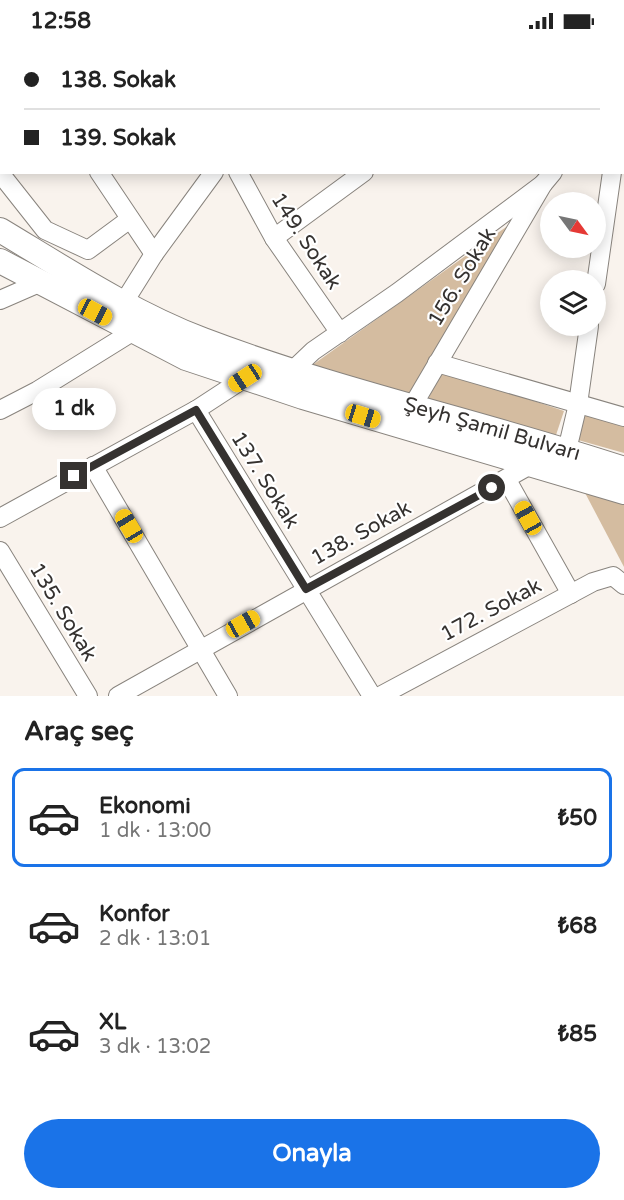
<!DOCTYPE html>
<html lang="tr">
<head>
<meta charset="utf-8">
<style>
  :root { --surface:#fff; --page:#f6f6f6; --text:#222; --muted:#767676; --line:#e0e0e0; --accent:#1a73e8 }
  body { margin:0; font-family:"Varela Round",sans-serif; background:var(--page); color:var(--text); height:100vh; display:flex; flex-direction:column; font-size:22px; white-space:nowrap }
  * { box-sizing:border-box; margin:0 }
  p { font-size:20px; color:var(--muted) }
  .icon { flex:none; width:33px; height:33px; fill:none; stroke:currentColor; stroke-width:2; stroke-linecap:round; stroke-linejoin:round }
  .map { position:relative; height:654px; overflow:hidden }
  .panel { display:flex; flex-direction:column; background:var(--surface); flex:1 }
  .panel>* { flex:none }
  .hud { position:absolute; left:0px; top:0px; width:624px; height:132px; box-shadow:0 3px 15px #0003; display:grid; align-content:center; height:132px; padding:0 24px; background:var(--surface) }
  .needle { width:39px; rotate:123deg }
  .tools { position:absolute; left:540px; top:150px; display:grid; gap:12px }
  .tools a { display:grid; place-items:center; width:66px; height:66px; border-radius:50%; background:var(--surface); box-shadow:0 3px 15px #0003; font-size:30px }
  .end { position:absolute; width:27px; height:27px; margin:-14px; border:8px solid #353230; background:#fff; box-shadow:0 0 0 3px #fff }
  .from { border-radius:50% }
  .bubble { position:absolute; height:42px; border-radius:21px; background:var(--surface); box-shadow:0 3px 15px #0003; font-size:20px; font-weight:700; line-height:42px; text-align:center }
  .car { position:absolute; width:18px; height:36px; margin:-18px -9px; border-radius:8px; box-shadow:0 0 4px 2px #0007; background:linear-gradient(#f5c518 24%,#345 0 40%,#f5c518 0 76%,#345 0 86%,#f5c518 0) }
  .hud b { display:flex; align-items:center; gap:21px; height:57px; font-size:22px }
  .hud b+b { border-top:2px solid var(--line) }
  .hud i { width:15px; height:15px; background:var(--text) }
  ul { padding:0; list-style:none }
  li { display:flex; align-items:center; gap:18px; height:99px; margin:0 12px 9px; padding:0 12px; border:3px solid transparent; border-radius:12px }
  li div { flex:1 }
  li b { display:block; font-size:22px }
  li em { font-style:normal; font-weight:700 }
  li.on { border-color:var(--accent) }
  li>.icon { width:54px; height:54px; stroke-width:1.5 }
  h2 { padding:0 24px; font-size:27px; line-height:72px }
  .button { display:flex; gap:12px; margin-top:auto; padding:12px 24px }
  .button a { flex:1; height:69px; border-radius:36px; background:var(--accent); color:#fff; font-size:24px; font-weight:700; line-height:69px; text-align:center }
  .status { display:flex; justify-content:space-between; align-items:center; height:42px; padding:0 30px; background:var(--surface); direction:ltr }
  .status svg { height:16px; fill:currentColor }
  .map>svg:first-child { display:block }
</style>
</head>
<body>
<div class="status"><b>12:58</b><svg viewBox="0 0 49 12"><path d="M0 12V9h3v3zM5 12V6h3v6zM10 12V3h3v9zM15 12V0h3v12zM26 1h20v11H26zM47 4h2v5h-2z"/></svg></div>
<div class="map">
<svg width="624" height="654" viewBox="0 0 624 654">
  <rect width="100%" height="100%" fill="#f9f3ed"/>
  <g fill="#d4bca0">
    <path d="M 513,180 L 408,355 L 311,324 Z"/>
    <path d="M 442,328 L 564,369 L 555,396 L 428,357 Z"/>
    <path d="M 585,372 L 624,383 L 624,411 L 578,398 Z"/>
    <path d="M 583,447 L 624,461 L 624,525 Z"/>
  </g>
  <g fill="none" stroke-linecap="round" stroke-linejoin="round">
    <g stroke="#89847e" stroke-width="20">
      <g id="minor">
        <path d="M 10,0 L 11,2"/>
        <path d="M 155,0 L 156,2"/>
        <path d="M 482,0 L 484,2"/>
        <path d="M 294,2 L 295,0"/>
        <path d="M 368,2 L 370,0"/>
        <path d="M 530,2 L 531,0"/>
        <path d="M 622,56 L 624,46"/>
        <path d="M 99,130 L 154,212"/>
        <path d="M 238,130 L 274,196 L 340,291"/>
        <path d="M 0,131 L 45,188 L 88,208 L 130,177"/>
        <path d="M 274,196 L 364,130"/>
        <path d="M 596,242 L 612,130"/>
        <path d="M 0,258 L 39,241"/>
        <path d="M 124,260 L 154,212 L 214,130"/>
        <path d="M 437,321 L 624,375"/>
        <path d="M 292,329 L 313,309 L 397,251 L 543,142"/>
        <path d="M 413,363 L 543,142 L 553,130"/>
        <path d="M 0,368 L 37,349 L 132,290"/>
        <path d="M 196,368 L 372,654"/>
        <path d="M 567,408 L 578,362 L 589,284"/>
        <path d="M 93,424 L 228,654"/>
        <path d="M 507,438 L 571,552"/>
        <path d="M 0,476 L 196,368 L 245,336"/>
        <path d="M 0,509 L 88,654"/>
        <path d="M 118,654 L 532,422"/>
        <path d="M 380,654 L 593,540 L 613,534 L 624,543"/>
      </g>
    </g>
    <g stroke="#89847e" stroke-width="26">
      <g id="major">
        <path d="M 0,188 C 65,227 132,271 203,298 C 340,350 485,381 624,427"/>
        <path d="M 0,219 L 186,316 L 303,355 L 624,450"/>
      </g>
    </g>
    <use href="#minor" stroke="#fff" stroke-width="18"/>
    <use href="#major" stroke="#fff" stroke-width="24"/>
  </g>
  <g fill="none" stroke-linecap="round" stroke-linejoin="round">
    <path stroke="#353230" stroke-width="8" d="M 74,434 L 196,368 L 306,547 L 492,446"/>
  </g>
  <g text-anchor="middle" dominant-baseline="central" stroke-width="4.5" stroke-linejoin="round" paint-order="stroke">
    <g font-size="21" fill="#353230" stroke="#fff">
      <text transform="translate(306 199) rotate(57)">149. Sokak</text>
      <text transform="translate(462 235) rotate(-59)">156. Sokak</text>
      <text transform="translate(492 387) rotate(16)">Şeyh Şamil Bulvarı</text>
      <text transform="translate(265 438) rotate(58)">137. Sokak</text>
      <text transform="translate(361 491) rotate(-29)">138. Sokak</text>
      <text transform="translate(491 568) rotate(-28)">172. Sokak</text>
      <text transform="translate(63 570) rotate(59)">135. Sokak</text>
    </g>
  </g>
</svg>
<div class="tools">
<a><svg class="needle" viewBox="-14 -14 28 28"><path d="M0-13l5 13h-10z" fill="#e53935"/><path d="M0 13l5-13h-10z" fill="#767676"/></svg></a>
<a><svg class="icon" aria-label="layers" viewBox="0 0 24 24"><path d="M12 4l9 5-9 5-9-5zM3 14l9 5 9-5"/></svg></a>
</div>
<i class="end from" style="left:492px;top:446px"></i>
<i class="end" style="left:74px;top:434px"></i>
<div class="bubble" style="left:32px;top:346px;width:84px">1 dk</div>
<i class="car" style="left:95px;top:270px;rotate:118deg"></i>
<i class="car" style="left:245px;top:336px;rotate:237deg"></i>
<i class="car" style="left:363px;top:374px;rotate:107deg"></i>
<i class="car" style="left:528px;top:476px;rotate:331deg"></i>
<i class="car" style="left:129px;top:484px;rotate:329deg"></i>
<i class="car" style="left:243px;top:582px;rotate:61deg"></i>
<div class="hud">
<b><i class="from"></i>138. Sokak</b>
<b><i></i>139. Sokak</b>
</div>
</div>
<section class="panel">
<h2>Araç seç</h2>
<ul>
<li class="on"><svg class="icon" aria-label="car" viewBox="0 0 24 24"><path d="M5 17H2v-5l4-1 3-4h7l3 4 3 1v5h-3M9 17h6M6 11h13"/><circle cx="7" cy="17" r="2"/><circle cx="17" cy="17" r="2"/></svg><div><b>Ekonomi</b><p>1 dk · 13:00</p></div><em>₺50</em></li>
<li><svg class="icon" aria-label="car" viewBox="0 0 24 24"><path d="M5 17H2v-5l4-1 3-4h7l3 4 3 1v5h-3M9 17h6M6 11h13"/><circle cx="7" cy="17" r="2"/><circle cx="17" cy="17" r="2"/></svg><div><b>Konfor</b><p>2 dk · 13:01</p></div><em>₺68</em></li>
<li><svg class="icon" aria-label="car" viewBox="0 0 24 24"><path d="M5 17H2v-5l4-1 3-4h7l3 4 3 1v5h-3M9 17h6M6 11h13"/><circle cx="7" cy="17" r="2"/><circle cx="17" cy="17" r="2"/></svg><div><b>XL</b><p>3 dk · 13:02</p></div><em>₺85</em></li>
</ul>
<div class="button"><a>Onayla</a></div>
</section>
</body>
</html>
